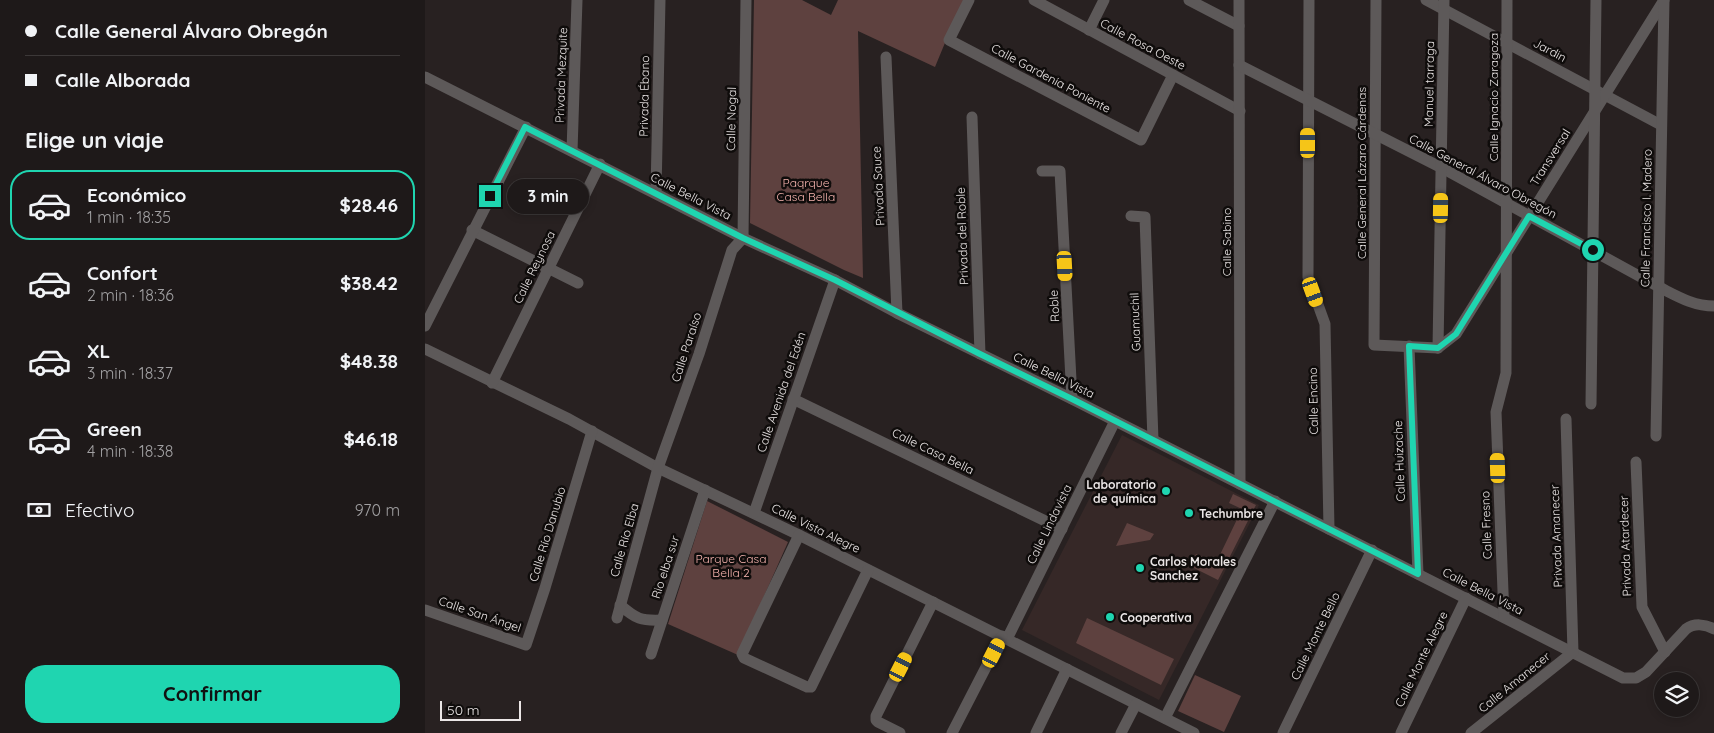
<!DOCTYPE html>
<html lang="es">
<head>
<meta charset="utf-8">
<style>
  :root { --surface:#1e1919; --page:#262222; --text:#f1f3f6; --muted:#a1a0a2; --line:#3c3838; --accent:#1fd5b0 }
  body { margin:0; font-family:Quicksand,sans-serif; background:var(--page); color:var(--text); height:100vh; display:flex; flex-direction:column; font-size:19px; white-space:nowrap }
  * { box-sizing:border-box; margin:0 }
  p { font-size:16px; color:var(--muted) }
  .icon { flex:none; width:28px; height:28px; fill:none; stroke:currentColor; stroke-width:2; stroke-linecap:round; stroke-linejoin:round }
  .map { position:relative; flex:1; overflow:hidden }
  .side { display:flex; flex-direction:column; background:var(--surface); width:425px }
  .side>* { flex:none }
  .banner { display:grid; align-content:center; height:110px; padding:0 25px; background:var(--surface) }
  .tools { position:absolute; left:1229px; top:672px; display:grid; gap:10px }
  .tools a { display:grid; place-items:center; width:45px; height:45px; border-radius:50%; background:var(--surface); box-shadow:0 2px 8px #0003,0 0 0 1px var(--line); font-size:25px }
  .scale { position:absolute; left:15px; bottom:12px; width:81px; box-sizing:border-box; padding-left:5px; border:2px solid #ebe6e6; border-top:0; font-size:14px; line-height:18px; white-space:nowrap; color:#ebe6e6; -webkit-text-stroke:4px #0f0c0b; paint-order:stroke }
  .end { position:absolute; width:22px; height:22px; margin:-11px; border:6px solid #1fd5b0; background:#111; box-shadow:0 0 0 2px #111 }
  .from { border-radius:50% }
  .bubble { position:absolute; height:35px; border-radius:18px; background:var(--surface); box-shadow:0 2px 8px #0003,0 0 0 1px var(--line); font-size:16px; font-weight:700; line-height:35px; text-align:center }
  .car { position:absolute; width:15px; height:30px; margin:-15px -8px; border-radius:6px; box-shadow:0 0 4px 1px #0007; background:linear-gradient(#f5c518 24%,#345 0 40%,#f5c518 0 76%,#345 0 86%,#f5c518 0) }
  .banner b { display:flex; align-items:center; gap:18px; height:48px; font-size:19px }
  .banner b+b { border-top:1px solid var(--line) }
  .banner i { width:12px; height:12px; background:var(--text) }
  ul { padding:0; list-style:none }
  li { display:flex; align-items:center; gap:15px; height:70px; margin:0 10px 8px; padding:0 15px; border:2px solid transparent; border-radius:20px }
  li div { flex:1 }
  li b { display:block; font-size:19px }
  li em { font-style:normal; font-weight:700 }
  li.on { border-color:var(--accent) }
  li>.icon { width:45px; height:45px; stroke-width:1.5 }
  h2 { padding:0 25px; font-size:22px; line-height:60px }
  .pay { display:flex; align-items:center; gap:12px; height:55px; padding:0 25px; font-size:19px }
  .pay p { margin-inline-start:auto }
  .action { display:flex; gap:10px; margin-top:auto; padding:10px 25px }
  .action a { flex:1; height:58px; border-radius:20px; background:var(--accent); color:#111; font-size:20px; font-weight:700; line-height:58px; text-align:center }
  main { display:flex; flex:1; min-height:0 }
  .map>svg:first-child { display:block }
</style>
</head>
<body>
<main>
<section class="side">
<div class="banner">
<b><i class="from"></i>Calle General Álvaro Obregón</b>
<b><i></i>Calle Alborada</b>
</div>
<h2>Elige un viaje</h2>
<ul>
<li class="on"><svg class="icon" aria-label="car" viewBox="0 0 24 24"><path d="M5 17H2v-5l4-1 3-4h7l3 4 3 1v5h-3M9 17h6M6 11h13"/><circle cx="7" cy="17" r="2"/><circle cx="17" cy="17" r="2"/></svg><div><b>Económico</b><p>1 min · 18:35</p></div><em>$28.46</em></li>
<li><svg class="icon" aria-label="car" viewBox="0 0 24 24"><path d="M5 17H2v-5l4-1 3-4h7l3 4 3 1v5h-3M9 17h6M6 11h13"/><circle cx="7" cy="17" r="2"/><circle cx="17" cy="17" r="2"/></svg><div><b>Confort</b><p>2 min · 18:36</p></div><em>$38.42</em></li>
<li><svg class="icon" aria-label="car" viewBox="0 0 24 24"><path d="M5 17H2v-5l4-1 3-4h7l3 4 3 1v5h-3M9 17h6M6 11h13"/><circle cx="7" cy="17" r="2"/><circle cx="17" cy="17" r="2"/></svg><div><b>XL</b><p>3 min · 18:37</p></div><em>$48.38</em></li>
<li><svg class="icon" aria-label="car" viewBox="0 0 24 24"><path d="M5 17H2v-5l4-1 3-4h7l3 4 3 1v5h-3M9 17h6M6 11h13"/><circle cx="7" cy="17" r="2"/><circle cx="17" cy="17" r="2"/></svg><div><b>Green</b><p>4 min · 18:38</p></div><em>$46.18</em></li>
</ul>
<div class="pay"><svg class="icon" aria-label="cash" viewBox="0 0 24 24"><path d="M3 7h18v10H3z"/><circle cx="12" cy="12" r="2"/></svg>Efectivo<p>970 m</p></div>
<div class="action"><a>Confirmar</a></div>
</section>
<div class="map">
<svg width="1289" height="733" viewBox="0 0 1289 733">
  <rect width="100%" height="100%" fill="#282121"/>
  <path fill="#362827" d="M 697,435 L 834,505 L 734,700 L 597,630 Z"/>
  <g fill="#5e413f">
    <path d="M 329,0 L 377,0 L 406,15 L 413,0 L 541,0 L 522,38 L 510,67 L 433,31 L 438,278 L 419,270 L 325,223 Z"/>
    <path d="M 808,494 L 831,505 L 793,580 L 765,566 L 771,554 L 791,563 L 817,509 L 804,503 Z"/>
    <path d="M 282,501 L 363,542 L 313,655 L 243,624 Z"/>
    <path d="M 702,523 L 729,534 L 725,540 L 691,546 Z"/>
    <path d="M 662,618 L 749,659 L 736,685 L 651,643 Z"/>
    <path d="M 770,675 L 816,696 L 799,732 L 753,711 Z"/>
  </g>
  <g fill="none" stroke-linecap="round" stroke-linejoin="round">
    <g stroke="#5d5959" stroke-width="11">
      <path d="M 544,0 L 524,40 L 716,140 L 748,75"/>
      <path d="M 609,0 L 815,111"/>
      <path d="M 764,0 L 814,26"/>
      <path d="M 814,0 L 815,484"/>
      <path d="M 884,0 L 883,277 L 900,324 L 904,529"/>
      <path d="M 951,0 L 949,345 L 1013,348"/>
      <path d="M 1001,0 L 1236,125"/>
      <path d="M 664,30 L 679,0"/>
      <path d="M 461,57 L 472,313"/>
      <path d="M 814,65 L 1017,168 L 1234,287 C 1252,296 1268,306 1289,306"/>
      <path d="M 0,77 L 318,238 L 410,280 L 472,313 L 647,399 L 1198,678 L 1211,678 L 1221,672 L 1261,629 C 1269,623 1280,624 1289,629"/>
      <path d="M 547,117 L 555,354"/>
      <path d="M 147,151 L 152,0"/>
      <path d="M 617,171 L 635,171 L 647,399"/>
      <path d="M 231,193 L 235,0"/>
      <path d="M 706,216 L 720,217 L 728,440"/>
      <path d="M 47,230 L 153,283"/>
      <path d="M 318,238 L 321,0"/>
      <path d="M 0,326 L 101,127"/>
      <path d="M 984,346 L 993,574"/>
      <path d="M 1013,348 L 1031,334 L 1239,0"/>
      <path d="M 1013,348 L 1019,0"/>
      <path d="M 0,349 L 144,419 L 233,468 L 374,535 L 769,733"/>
      <path d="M 67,383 L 175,164"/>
      <path d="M 368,399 L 637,529"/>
      <path d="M 1166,404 L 1171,0"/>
      <path d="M 1231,436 L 1239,0"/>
      <path d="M 1211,462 L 1217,607 L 1240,652"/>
      <path d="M 329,513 L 410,280"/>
      <path d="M 374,535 L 317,654 L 319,658 L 382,687 L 386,687 L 443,570"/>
      <path d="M 195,605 C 211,619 216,621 237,620"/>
      <path d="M 0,610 L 101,645 L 120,588 L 167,431"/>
      <path d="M 1079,617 L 1071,412 L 1081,373 L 1082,0"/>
      <path d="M 192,618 L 233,468 L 274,354 L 307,250 L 318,238"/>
      <path d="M 582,639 L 690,421"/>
      <path d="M 226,654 L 280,490"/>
      <path d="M 740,718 L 850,501"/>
      <path d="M 475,733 L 453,722 L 451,720 L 451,716 L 508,602"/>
      <path d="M 527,733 L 577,636"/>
      <path d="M 611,733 L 642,669"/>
      <path d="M 696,733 L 711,704"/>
      <path d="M 858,733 L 947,550"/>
      <path d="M 976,733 L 1041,598"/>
      <path d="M 1046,733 L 1148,652 L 1141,419"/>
    </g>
  </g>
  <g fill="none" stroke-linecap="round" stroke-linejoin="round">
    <path stroke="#1fd5b0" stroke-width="6" d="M 65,196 L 100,127 L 318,238 L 410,280 L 555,354 L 647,399 L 993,574 L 984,346 L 1013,348 L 1031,334 L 1104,216 L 1168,250"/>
  </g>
  <g fill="#1fd5b0" stroke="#0f0c0b" stroke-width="2">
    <circle cx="741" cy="491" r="5"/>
    <circle cx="764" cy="513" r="5"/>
    <circle cx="715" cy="568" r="5"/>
    <circle cx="685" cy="617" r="5"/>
  </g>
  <g text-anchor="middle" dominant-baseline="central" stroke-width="5" stroke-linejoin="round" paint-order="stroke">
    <g font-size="12" fill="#ebe6e6" stroke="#0f0c0b">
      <text transform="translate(718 44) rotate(28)">Calle Rosa Oeste</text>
      <text transform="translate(1125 50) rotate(28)">Jardin</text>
      <text transform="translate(136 75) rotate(-88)">Privada Mezquite</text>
      <text transform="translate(626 78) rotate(28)">Calle Gardenia Poniente</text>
      <text transform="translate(1004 84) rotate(-89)">Manuel tarraga</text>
      <text transform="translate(219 96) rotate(-89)">Privada Ébano</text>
      <text transform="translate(1068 97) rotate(-90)">Calle Ignacio Zaragoza</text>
      <text transform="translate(306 119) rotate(-89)">Calle Nogal</text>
      <text transform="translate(1125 157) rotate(-58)">Transversal</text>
      <text transform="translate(936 173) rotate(-90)">Calle General Lázaro Cárdenas</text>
      <text transform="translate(1058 176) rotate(28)">Calle General Álvaro Obregón</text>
      <text transform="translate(453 186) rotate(-93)">Privada Sauce</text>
      <text transform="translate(266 196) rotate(27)">Calle Bella Vista</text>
      <text transform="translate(1221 218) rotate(-89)">Calle Francisco I. Madero</text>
      <text transform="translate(537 236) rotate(-92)">Privada del Roble</text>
      <text transform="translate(801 242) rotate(-90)">Calle Sabino</text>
      <text transform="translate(109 267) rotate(-64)">Calle Reynosa</text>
      <text transform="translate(629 306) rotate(-93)">Roble</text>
      <text transform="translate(710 322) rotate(-92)">Guamuchil</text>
      <text transform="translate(261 347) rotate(-72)">Calle Paraíso</text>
      <text transform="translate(629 375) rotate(26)">Calle Bella Vista</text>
      <text transform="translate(356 392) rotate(-71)">Calle Avenida del Edén</text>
      <text transform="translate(888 401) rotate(-91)">Calle Encino</text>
      <text transform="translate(508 451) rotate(26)">Calle Casa Bella</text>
      <text transform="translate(974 461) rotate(-92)">Calle Huizache</text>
      <text transform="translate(624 524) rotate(-64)">Calle Lindavista</text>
      <text transform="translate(1061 525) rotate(-92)">Calle Fresno</text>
      <text transform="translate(391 528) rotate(26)">Calle Vista Alegre</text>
      <text transform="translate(122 534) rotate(-73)">Calle Río Danubio</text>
      <text transform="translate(1131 536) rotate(-92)">Privada Amanecer</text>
      <text transform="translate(199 540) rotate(-74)">Calle Río Elba</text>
      <text transform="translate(1200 546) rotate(-92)">Privada Atardecer</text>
      <text transform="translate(240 567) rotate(-72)">Rio elba sur</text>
      <text transform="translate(1058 591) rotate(27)">Calle Bella Vista</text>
      <text transform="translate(55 614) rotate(19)">Calle San Ángel</text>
      <text transform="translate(890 636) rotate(-64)">Calle Monte Bello</text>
      <text transform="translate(996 659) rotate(-64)">Calle Monte Alegre</text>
      <text transform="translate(1089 682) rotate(-39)">Calle Amanecer</text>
    </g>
    <g font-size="12" fill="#f8b5b0" stroke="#0f0c0b">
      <text x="381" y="182">Paqrque<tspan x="381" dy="14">Casa Bella</tspan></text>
      <text x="306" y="558">Parque Casa<tspan x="306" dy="14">Bella 2</tspan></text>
    </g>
    <g font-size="12" font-weight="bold" fill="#ebe6e6" stroke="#0f0c0b" text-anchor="start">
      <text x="731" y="484" text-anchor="end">Laboratorio<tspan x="731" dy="14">de química</tspan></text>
      <text x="774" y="513">Techumbre</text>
      <text x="725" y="561">Carlos Morales<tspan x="725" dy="14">Sanchez</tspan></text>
      <text x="695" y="617">Cooperativa</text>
    </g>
  </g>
</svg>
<div class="tools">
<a><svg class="icon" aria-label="layers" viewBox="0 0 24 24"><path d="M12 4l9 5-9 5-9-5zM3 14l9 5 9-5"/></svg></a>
</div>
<div class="scale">50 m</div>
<i class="end from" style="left:1168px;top:250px"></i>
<i class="end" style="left:65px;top:196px"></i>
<div class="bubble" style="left:82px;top:179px;width:82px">3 min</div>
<i class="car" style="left:883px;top:143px;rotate:0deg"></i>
<i class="car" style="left:1016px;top:208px;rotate:1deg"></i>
<i class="car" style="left:640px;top:266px;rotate:177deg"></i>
<i class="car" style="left:888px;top:292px;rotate:160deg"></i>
<i class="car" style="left:1073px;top:468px;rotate:358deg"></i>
<i class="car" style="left:569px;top:653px;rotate:27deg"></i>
<i class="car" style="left:476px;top:667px;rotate:27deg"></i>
</div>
</main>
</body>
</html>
